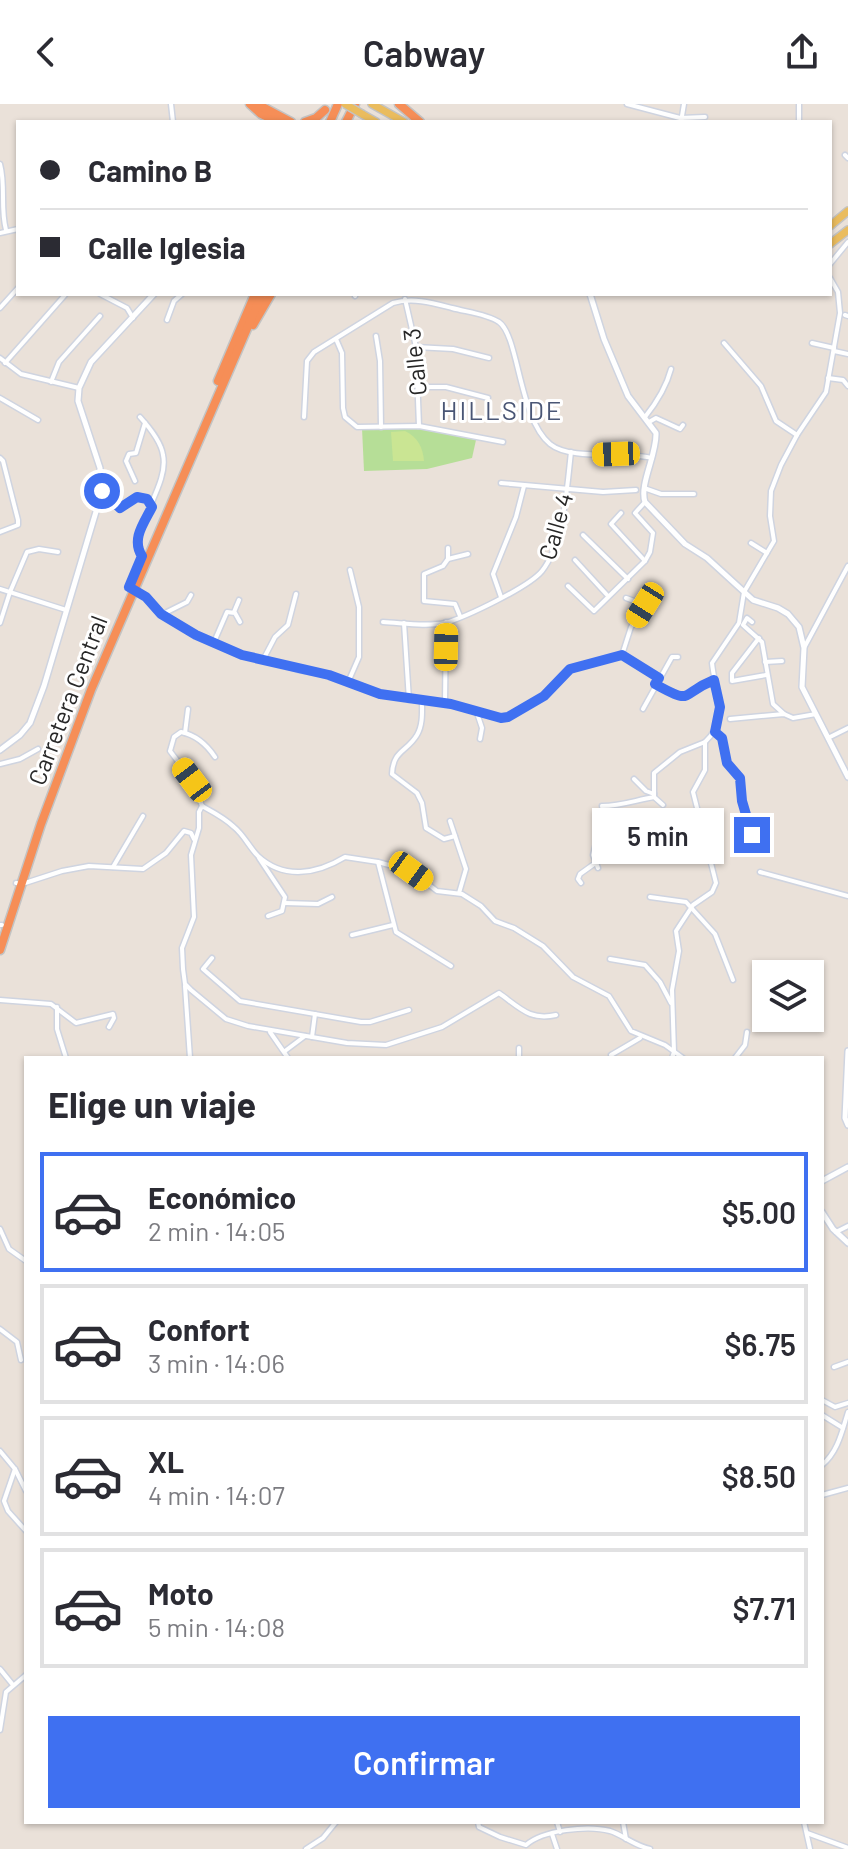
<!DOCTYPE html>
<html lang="es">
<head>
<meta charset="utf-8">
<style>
  :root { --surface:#fff; --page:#f2f2f3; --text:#2b2b33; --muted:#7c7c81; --line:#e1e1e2; --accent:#3f70f1 }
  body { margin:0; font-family:Barlow,sans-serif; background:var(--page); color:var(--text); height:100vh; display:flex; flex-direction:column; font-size:30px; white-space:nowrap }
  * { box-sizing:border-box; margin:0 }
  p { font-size:26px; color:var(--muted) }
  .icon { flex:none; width:44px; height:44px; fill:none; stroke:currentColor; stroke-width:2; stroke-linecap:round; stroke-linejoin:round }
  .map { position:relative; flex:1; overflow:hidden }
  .sheet { position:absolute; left:24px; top:952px; width:800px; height:768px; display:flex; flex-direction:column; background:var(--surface); border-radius:0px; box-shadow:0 2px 6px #0004 }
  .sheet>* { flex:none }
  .guide { position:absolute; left:16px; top:16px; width:816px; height:176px; border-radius:0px; box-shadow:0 2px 6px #0004; display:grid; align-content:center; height:176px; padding:0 24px; background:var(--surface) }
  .controls { position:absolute; left:752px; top:856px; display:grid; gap:16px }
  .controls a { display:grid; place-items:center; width:72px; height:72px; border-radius:0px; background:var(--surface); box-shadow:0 2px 6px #0004; font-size:40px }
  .end { position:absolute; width:36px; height:36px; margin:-18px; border:10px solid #3f70f1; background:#fff; box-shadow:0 0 0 4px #fff }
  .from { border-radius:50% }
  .bubble { position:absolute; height:56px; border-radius:0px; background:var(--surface); box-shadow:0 2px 6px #0004; font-size:26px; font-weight:600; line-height:56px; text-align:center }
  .car { position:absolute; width:24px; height:48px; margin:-24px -12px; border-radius:10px; box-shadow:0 0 6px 2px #0007; background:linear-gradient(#f5c518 24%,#345 0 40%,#f5c518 0 76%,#345 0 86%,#f5c518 0) }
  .guide b { display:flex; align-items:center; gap:28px; height:76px; font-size:30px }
  .guide b+b { border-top:2px solid var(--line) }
  .guide i { width:20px; height:20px; background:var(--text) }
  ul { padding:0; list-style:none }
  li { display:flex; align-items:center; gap:24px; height:120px; margin:0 16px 12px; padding:0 8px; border:4px solid var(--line); border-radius:0px }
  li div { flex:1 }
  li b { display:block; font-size:30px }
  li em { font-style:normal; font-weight:600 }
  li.on { border-color:var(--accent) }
  li>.icon { width:72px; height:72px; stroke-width:1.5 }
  h2 { padding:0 24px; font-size:36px; line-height:96px }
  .cta { display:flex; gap:16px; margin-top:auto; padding:16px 24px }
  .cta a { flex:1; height:92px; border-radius:0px; background:var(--accent); color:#fff; font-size:32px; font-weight:600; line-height:92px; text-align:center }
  header { display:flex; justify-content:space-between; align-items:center; height:104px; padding:0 24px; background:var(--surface); font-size:36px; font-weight:600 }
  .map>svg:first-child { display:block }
</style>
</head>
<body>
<header><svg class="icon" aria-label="back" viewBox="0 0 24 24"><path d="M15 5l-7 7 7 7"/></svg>Cabway<svg class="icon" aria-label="share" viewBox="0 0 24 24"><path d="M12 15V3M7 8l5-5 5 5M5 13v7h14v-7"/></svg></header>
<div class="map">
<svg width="848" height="1745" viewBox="0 0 848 1745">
  <rect width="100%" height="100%" fill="#eae1d9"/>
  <path fill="#b6de97" d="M 362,324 L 427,325 L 476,336 L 472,354 L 427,365 L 364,367 Z"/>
  <path fill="#cae593" d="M 405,327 C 418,333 423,344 424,357 L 393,357 L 391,328 Z"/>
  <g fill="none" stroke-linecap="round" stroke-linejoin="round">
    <g stroke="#cfd4e0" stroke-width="7">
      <g id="street">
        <path d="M 171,0 L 173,18"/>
        <path d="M 627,0 L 680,14 L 705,13"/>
        <path d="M 799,0 L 799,18"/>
        <path d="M 681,18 L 684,0"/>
        <path d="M 845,51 L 848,54"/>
        <path d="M 0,60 C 6,82 0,104 6,126"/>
        <path d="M 0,129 L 18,125"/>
        <path d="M 830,160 L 848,138"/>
        <path d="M 100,190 L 127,204 L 133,214"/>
        <path d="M 355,192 L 356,190"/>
        <path d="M 405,195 L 416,243 L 419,322"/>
        <path d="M 0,204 L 18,184"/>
        <path d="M 845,211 L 848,212"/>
        <path d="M 167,216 L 174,197 L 182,190"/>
        <path d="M 376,232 L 380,257 L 381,323"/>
        <path d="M 336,235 L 342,249 L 343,304 L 345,313 L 357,323 L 419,322 L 503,338"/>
        <path d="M 724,239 L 761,282 L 776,317 L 797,331"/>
        <path d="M 812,239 L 834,244"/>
        <path d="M 416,243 L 453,245 L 489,254"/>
        <path d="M 834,247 L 848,250"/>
        <path d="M 0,254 L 21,270 L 79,284"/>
        <path d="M 5,259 L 65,191"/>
        <path d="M 828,274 L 843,276 L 848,282"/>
        <path d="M 51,278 L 59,258 L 100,212"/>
        <path d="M 419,283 L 446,283 L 488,294"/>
        <path d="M 0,294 L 38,316"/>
        <path d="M 140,313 C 149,323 161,337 163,351 C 170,382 127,427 142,452"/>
        <path d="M 304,313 L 307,257 L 314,248 L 393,199 C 413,193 433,199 452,204 C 467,208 487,210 499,218 C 519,232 519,315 550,340 C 571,357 624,347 652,354"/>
        <path d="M 645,313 C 657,298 666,284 671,265"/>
        <path d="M 649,318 L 656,314 L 680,325 L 683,321"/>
        <path d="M 0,354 L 3,357 L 18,416 L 18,421 L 0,428"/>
        <path d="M 135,377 L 126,357 L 129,350 L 136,349 L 145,319"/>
        <path d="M 501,379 L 603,388 L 636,386"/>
        <path d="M 644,384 L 661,390 L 694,390"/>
        <path d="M 102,387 L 120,404 L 137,393 L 147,395 L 152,403"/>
        <path d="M 621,409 L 611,420 L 645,457"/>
        <path d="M 583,431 L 628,475"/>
        <path d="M 751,439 L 767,449"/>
        <path d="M 448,455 L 448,444"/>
        <path d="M 575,456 L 608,492"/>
        <path d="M 568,482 L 594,507 L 645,457 L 650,448 L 653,429 L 635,409 L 645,398"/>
        <path d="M 129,483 L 146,493 L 159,509 L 196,531 L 242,551 L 264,554 L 298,566 L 329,571 L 380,590 L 451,600 L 501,614 L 508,613 L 544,592 L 570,565 L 622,551 L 659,574"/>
        <path d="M 0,485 L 66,506"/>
        <path d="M 501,493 L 493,470 L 516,413 L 524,382"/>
        <path d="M 234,508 L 239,496"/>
        <path d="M 163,510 L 187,498 L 191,491"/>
        <path d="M 460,512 L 455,500 L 424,497 L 424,470 L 443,462 L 448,455 L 468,450"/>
        <path d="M 383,518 C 403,519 425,523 445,519 C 466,513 529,483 542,467 C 564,439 567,383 571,348"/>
        <path d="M 752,518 L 747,514 L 743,521 L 762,538 L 773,600 L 784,610"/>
        <path d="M 0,519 L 10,488 L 27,448 L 39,445 L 58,448"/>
        <path d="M 404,519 L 409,596"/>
        <path d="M 759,534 L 732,569 L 732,577 L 766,571"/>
        <path d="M 214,538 L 227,508 L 235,509 L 240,518"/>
        <path d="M 804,544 L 848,462"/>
        <path d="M 622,551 L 631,523 L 645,501 L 626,494"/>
        <path d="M 264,554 L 275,533 L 288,521 L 296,490"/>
        <path d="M 765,558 L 782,557"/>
        <path d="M 349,576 L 359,553 L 359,503 L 350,466"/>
        <path d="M 655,580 L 683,593 L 714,576"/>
        <path d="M 422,597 C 422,608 423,621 417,631 C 407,648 393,646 392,670 L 417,689 L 422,699 L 426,724 L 444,735 L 455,732"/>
        <path d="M 445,599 L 446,518"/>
        <path d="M 643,605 L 672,553 L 678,553"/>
        <path d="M 476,606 L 482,624 L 480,635"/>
        <path d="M 730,615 L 784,610 L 793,614 L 816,610"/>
        <path d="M 715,628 L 722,634 L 727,659 L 740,674 L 742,697 L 752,731 L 752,742"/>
        <path d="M 185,629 L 188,605"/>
        <path d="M 828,634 L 848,624"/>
        <path d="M 0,660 L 20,655 L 38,645"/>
        <path d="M 634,675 L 646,687 L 654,690"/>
        <path d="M 654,690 L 654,669 L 680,648 L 705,638"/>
        <path d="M 654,693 L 663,701"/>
        <path d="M 202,702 L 199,708 L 199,724 L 191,751 L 194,813 L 182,844 L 183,865 L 185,880 L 191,886 L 226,915 L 248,922 L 347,939 L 386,941 L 442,923 L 499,889 C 520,904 530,917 556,911"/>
        <path d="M 202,702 C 213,708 225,714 234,723 C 244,731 249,743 258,752 C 284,776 317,770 345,753 L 378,758 L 411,767 L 437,787 L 462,790 L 481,802 L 495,817 L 514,824 L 543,842 L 573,873 L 609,892 L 631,927 L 665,941 L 683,954"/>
        <path d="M 202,702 L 192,676 L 170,647 L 174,633 L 181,628 C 196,631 207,641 215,653"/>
        <path d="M 450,717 L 466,765 L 459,789"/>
        <path d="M 655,753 L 678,735 L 703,730"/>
        <path d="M 259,754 L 285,793 L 282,807 L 268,812"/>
        <path d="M 378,758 L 396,828 L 451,862"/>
        <path d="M 113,763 L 143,712"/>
        <path d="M 598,764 L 593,751 L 596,739 L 608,727 L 602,702 C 621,702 636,696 654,693 L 654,690"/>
        <path d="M 760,768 L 848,792"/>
        <path d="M 16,779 L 22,780 L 62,767 L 89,762 L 143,765 L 166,749 L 184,727 L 191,729 L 194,735"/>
        <path d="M 581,779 L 578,775 L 580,770 L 594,760"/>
        <path d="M 650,793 L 686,798 L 715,830 L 733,876"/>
        <path d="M 285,799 L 318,800 L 332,793"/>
        <path d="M 0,821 L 2,821"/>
        <path d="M 352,831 L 393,821"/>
        <path d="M 212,854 L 203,865 L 240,897 L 361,918 L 370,918 L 409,906"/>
        <path d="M 610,855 L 645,861 L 660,878 L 671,899"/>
        <path d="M 185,882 L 190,954"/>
        <path d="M 0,896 L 51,900 L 76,919 L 113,910 L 114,914 L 109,923"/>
        <path d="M 57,903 L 57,925 L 66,954"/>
        <path d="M 270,928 L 288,954"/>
        <path d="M 312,933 L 315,910"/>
        <path d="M 285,947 L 305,932"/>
        <path d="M 611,951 L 640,934"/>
        <path d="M 519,954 L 519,944"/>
        <path d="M 672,954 L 674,948 L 672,886 L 679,847 L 676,827 L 693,801 L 712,788 L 716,779 L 693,688 L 705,666 L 705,638 C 730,615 715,589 712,559 L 739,519 L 744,488 L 774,437 L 770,412 L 771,387 L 781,361 L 797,331 L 826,288 L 840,209 L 838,188 L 830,174"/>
        <path d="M 735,954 L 745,941 L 747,928"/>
        <path d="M 0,1125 L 9,1145 L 26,1157"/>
        <path d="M 836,1128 L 848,1122"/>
        <path d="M 0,1225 L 17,1238 L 21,1256"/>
        <path d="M 834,1263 L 848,1258"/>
        <path d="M 822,1296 L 835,1303 L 848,1299"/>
        <path d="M 822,1311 L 843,1324"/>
        <path d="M 0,1347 L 15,1365 L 26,1387"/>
        <path d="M 822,1361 C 838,1348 842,1327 848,1308"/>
        <path d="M 15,1365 L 4,1397 L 8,1407 L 26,1427"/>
        <path d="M 822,1391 L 848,1384"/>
        <path d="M 0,1565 L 13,1581"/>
        <path d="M 0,1626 L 6,1588 L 26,1571"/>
        <path d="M 478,1718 L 479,1723 L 500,1733 L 526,1741 C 543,1726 588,1721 610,1727 C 623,1731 633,1741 650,1745"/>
        <path d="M 557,1718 L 560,1728"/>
        <path d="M 623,1718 L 626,1735"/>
        <path d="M 804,1718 L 810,1745"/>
        <path d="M 807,1729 L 848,1744"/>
        <path d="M 552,1730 L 557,1745"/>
        <path d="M 306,1745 L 323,1734 L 336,1718"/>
      </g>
    </g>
    <g stroke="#cfd4e0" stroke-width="8">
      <g id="secondary">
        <path d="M 590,190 L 604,235 L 628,292 L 656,329 C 657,350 639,381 645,398 L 685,440 L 707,454 L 753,496 L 778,504 L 788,510 L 799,523 L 804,544 L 802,583 L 848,673"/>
        <path d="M 0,646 L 20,631 L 30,619 L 44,582 L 101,391 L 100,364 L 78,297 L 79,284 L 91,258 L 154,190"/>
        <path d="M 848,947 L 845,1014 L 848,1021"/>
        <path d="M 822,1077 L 848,1063"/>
        <path d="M 822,1108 L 833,1125 L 848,1139"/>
      </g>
    </g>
    <g stroke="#c3c3c3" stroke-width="10">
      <g id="primary">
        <path d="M 372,0 L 404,18"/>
        <path d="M 362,10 L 376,18"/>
        <path d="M 830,122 L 848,107"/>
        <path d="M 830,140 L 848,126"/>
      </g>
    </g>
    <g stroke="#c3c3c3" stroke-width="11">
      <g id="highway">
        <path d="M 250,0 L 261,10 L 278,18"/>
        <path d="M 257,0 L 291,18"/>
        <path d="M 399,0 L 420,18"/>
        <path d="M 305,18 L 316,14 L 325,6"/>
        <path d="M 330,18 L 338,0"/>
        <path d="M 346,18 L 355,0"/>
        <path d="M 253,221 L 271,190"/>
        <path d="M 218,277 L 255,190"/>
        <path d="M 0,846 L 41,720 L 91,586 L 262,190"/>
      </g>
    </g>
    <use href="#street" stroke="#fff" stroke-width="4"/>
    <use href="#secondary" stroke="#fff" stroke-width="5"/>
    <use href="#primary" stroke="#eabc5e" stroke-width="7"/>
    <use href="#highway" stroke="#f68e57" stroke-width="8"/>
    <g stroke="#c3c3c3" stroke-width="10" stroke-linecap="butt">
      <path id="primary-bridge" d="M 345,0 L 362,10"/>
    </g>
    <use href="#primary-bridge" stroke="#eabc5e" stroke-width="7"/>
  </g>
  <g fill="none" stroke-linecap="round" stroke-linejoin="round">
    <path stroke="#3f70f1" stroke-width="10" d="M 102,387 L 120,404 L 137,393 L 147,395 L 152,403 C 144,419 131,435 142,452 L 129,483 L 146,493 L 161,510 L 196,531 L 242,551 L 329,571 L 380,590 L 451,600 L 501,614 L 508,613 L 544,592 L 570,565 L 622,551 L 659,574 L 655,580 C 694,602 679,590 714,576 L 720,603 L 715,628 L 722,634 L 727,659 L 740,674 L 742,697 L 752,731"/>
  </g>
  <g text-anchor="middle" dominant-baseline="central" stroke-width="6" stroke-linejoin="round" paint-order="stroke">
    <g font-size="24" fill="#272727" stroke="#fff">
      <text transform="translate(414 258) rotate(-96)">Calle 3</text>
      <text transform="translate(555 422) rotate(-74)">Calle 4</text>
      <text transform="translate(67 596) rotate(-69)">Carretera Central</text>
    </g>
    <g font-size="26" letter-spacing="2" fill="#4a5675" stroke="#fff">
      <text x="502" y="305">HILLSIDE</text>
    </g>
  </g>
</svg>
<div class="controls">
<a><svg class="icon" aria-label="layers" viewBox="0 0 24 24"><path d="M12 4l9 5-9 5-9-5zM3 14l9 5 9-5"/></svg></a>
</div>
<i class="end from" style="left:102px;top:387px"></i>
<i class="end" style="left:752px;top:731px"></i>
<div class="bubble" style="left:592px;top:704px;width:132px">5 min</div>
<i class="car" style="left:616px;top:350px;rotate:268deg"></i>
<i class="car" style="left:645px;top:501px;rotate:212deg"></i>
<i class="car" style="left:446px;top:543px;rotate:1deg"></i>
<i class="car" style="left:192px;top:676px;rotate:323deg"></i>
<i class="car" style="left:411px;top:767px;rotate:126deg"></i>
<div class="guide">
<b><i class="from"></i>Camino B</b>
<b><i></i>Calle Iglesia</b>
</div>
<section class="sheet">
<h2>Elige un viaje</h2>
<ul>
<li class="on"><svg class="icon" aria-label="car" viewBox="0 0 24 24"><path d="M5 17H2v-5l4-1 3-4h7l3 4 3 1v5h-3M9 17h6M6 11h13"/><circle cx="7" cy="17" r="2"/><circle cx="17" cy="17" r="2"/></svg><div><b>Económico</b><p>2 min · 14:05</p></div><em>$5.00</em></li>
<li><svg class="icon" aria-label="car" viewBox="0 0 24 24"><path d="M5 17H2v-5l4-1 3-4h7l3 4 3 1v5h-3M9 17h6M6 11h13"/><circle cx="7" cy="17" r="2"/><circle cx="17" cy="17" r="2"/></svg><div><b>Confort</b><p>3 min · 14:06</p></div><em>$6.75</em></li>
<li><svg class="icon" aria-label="car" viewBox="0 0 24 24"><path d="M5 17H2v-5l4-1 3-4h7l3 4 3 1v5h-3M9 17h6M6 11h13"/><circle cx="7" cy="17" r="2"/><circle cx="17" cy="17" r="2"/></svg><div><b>XL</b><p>4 min · 14:07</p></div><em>$8.50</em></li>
<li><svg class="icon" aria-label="car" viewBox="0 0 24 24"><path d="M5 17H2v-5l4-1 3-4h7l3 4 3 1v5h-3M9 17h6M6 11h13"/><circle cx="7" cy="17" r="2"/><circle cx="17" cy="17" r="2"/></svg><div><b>Moto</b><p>5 min · 14:08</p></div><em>$7.71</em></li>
</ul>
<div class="cta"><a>Confirmar</a></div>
</section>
</div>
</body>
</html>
